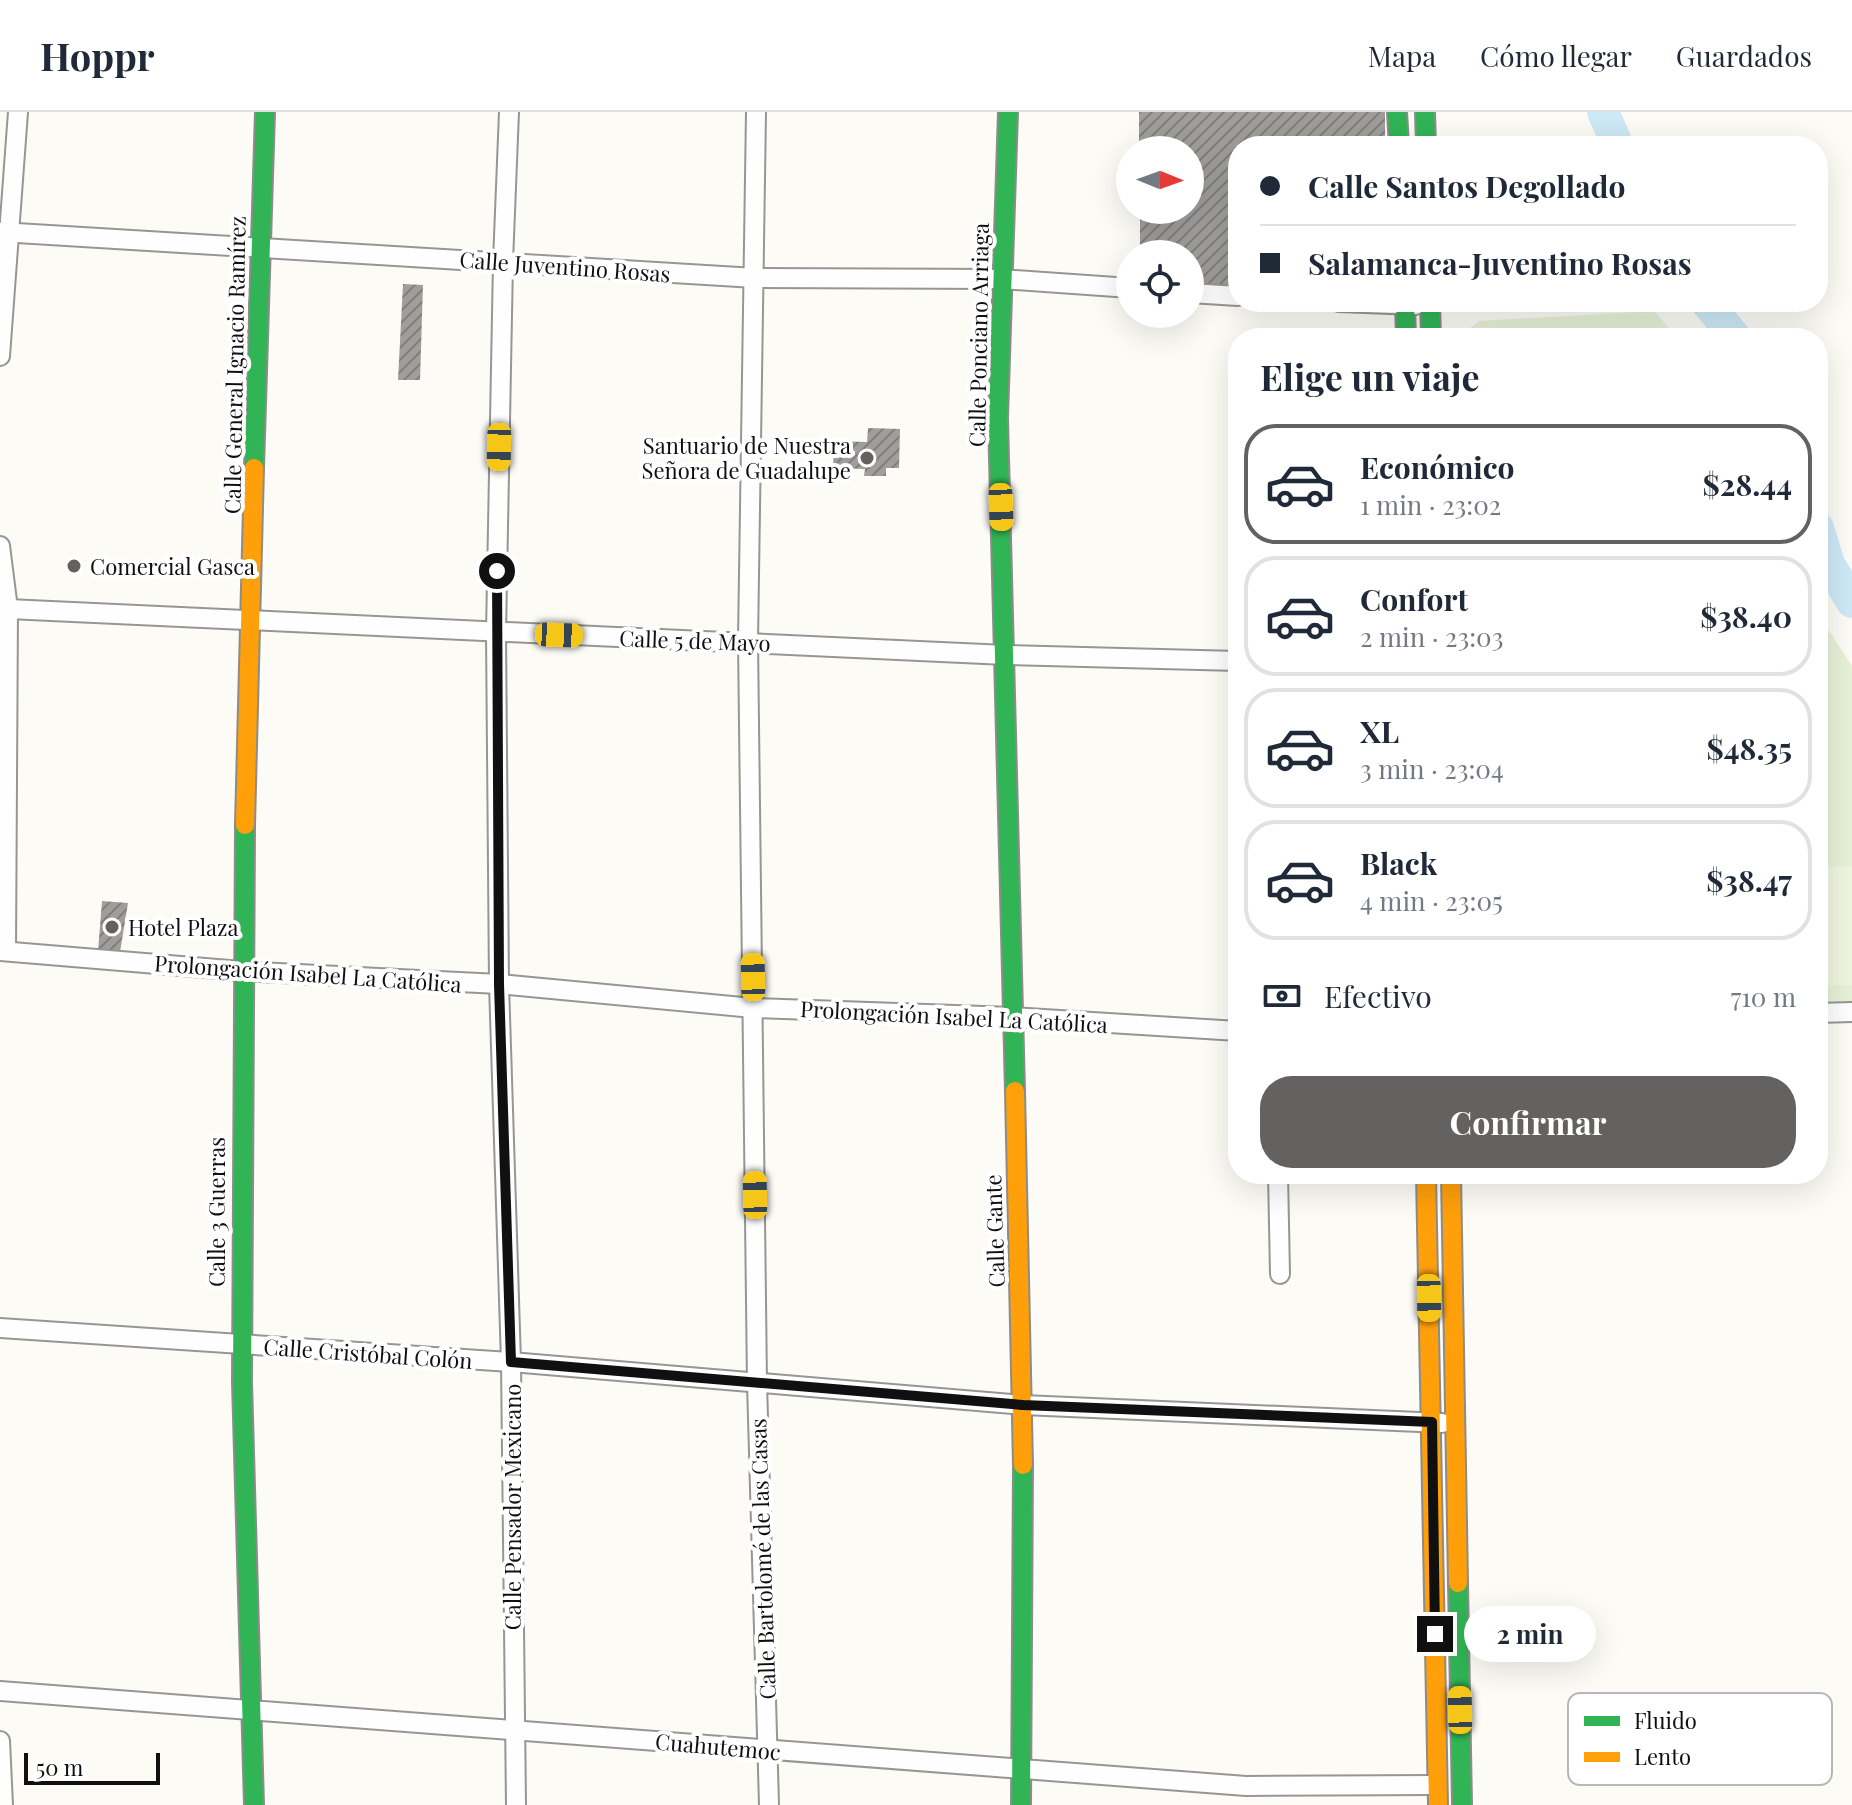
<!DOCTYPE html>
<html lang="es">
<head>
<meta charset="utf-8">
<style>
  :root { --surface:#fff; --page:#f6f6f7; --text:#1f2937; --muted:#747a83; --line:#e0e1e3; --accent:#636260 }
  body { margin:0; font-family:"Playfair Display",serif; background:var(--page); color:var(--text); height:100vh; display:flex; flex-direction:column; font-size:30px; white-space:nowrap }
  * { box-sizing:border-box; margin:0 }
  p { font-size:26px; color:var(--muted) }
  .icon { flex:none; width:44px; height:44px; fill:none; stroke:currentColor; stroke-width:2; stroke-linecap:round; stroke-linejoin:round }
  .map { position:relative; flex:1; overflow:hidden }
  .side { position:absolute; left:1228px; top:216px; width:600px; height:856px; display:flex; flex-direction:column; background:var(--surface); border-radius:32px; box-shadow:0 8px 32px #0002 }
  .side>* { flex:none }
  .banner { position:absolute; left:1228px; top:24px; width:600px; height:176px; border-radius:32px; box-shadow:0 8px 32px #0002; display:grid; align-content:center; height:176px; padding:0 32px; background:var(--surface) }
  .needle { width:52px; rotate:91deg }
  .tools { position:absolute; left:1116px; top:24px; display:grid; gap:16px }
  .tools a { display:grid; place-items:center; width:88px; height:88px; border-radius:50%; background:var(--surface); box-shadow:0 8px 32px #0002; font-size:40px }
  .scale { position:absolute; left:24px; bottom:20px; width:136px; box-sizing:border-box; padding-left:8px; border:4px solid #101010; border-top:0; font-size:22px; line-height:28px; white-space:nowrap; color:#101010; -webkit-text-stroke:6px #fff; paint-order:stroke }
  .end { position:absolute; width:36px; height:36px; margin:-18px; border:10px solid #101010; background:#fff; box-shadow:0 0 0 4px #fff }
  .from { border-radius:50% }
  .bubble { position:absolute; height:56px; border-radius:28px; background:var(--surface); box-shadow:0 8px 32px #0002; font-size:26px; font-weight:700; line-height:56px; text-align:center }
  .car { position:absolute; width:24px; height:48px; margin:-24px -12px; border-radius:10px; box-shadow:0 0 6px 2px #0007; background:linear-gradient(#f5c518 24%,#345 0 40%,#f5c518 0 76%,#345 0 86%,#f5c518 0) }
  .banner b { display:flex; align-items:center; gap:28px; height:76px; font-size:30px }
  .banner b+b { border-top:2px solid var(--line) }
  .banner i { width:20px; height:20px; background:var(--text) }
  ul { padding:0; list-style:none }
  li { display:flex; align-items:center; gap:24px; height:120px; margin:0 16px 12px; padding:0 16px; border:4px solid var(--line); border-radius:32px }
  li div { flex:1 }
  li b { display:block; font-size:30px }
  li em { font-style:normal; font-weight:700 }
  li.on { border-color:var(--accent) }
  li>.icon { width:72px; height:72px; stroke-width:1.5 }
  h2 { padding:0 32px; font-size:36px; line-height:96px }
  .pay { display:flex; align-items:center; gap:20px; height:88px; padding:0 32px; font-size:30px }
  .pay p { margin-inline-start:auto }
  .button { display:flex; gap:16px; margin-top:auto; padding:16px 32px }
  .button a { flex:1; height:92px; border-radius:32px; background:var(--accent); color:#fff; font-size:32px; font-weight:700; line-height:92px; text-align:center }
  header { display:flex; align-items:center; gap:48px; box-sizing:border-box; height:112px; padding:0 40px; background:var(--surface); border-bottom:2px solid var(--line) }
  header strong { font-size:38px }
  nav { display:flex; gap:44px; margin-inline-start:auto; font-size:28px }
  .map>svg:first-child { display:block }
</style>
</head>
<body>
<header>
<strong>Hoppr</strong>
<nav><a>Mapa</a><a>Cómo llegar</a><a>Guardados</a></nav>
</header>
<div class="map">
<svg width="1852" height="1693" viewBox="0 0 1852 1693">
  <defs>
    <pattern id="building-hatch" width="6" height="6" patternUnits="userSpaceOnUse" patternTransform="scale(2)"><rect width="6" height="6" fill="#a09e9b"/><path d="M-1 1l2-2M0 6l6-6M5 7l2-2" fill="none" stroke="#817f7d"/></pattern>
  </defs>
  <rect width="100%" height="100%" fill="#fcfbf6"/>
  <g fill="#e7f1d7">
    <path d="M 1654,199 L 1678,226 L 1464,226 L 1464,221 L 1479,209 Z"/>
    <path d="M 1818,502 L 1852,554 L 1852,890 L 1818,891 Z"/>
  </g>
  <path fill="#f0f5e0" d="M 1818,746 L 1819,754 L 1852,754 L 1852,873 L 1826,874 L 1826,887 L 1818,887 Z"/>
  <g fill="none" stroke-linecap="round" stroke-linejoin="round">
    <g stroke="#cde9f5" stroke-width="32">
      <path d="M 1603,0 L 1618,34"/>
      <path d="M 1706,190 L 1736,226"/>
      <path d="M 1818,416 L 1829,452 L 1852,490"/>
    </g>
  </g>
  <g fill="url(#building-hatch)">
    <path d="M 1139,0 L 1385,0 L 1385,34 L 1238,34 L 1238,174 L 1190,173 L 1190,142 L 1140,142 L 1140,98 L 1190,98 L 1190,38 L 1139,38 Z"/>
    <path d="M 403,172 L 423,173 L 420,268 L 398,268 Z"/>
    <path d="M 868,316 L 900,317 L 899,356 L 886,356 L 886,364 L 864,364 L 865,357 L 833,356 L 834,329 L 867,330 Z"/>
    <path d="M 102,789 L 128,791 L 120,840 L 98,839 Z"/>
  </g>
  <g fill="none" stroke-linecap="round" stroke-linejoin="round">
    <g stroke="#969694" stroke-width="22">
      <g id="street">
        <path d="M 509,0 L 503,150 L 496,521 L 499,872 L 511,1250 L 516,1693"/>
        <path d="M 756,0 L 748,529 L 757,1271 L 769,1693"/>
        <path d="M 0,120 L 755,166 L 1001,167 L 1130,176"/>
        <path d="M 1190,181 L 1238,184"/>
        <path d="M 1339,190 L 1416,193"/>
        <path d="M 0,244 L 18,0"/>
        <path d="M 0,434 L 8,497 L 6,839"/>
        <path d="M 8,497 L 1006,543 L 1238,549"/>
        <path d="M 0,839 L 241,859 L 499,872 L 753,896 L 1012,905 L 1238,919"/>
        <path d="M 1818,901 L 1852,900"/>
        <path d="M 1278,1062 L 1280,1162"/>
        <path d="M 0,1216 L 511,1250 L 1023,1293 L 1442,1311"/>
        <path d="M 0,1579 L 1246,1674 L 1437,1673"/>
        <path d="M 0,1629 L 3,1693"/>
      </g>
    </g>
    <g stroke="#8d8c8a" stroke-width="22">
      <g id="fast">
        <path d="M 1008,0 L 998,306 L 1015,979"/>
        <path d="M 1397,0 L 1399,34"/>
        <path d="M 1425,0 L 1426,34"/>
        <path d="M 1405,190 L 1406,226"/>
        <path d="M 1430,190 L 1431,226"/>
        <path d="M 254,356 L 265,0"/>
        <path d="M 245,713 L 242,1270 L 254,1693"/>
        <path d="M 1458,1471 L 1462,1693"/>
        <path d="M 1021,1693 L 1023,1353"/>
      </g>
    </g>
    <g stroke="#8d8c8a" stroke-width="22">
      <g id="slow">
        <path d="M 245,713 L 254,356"/>
        <path d="M 1015,979 L 1023,1353"/>
        <path d="M 1426,1062 L 1438,1693"/>
        <path d="M 1451,1062 L 1458,1471"/>
      </g>
    </g>
    <use href="#street" stroke="#fffefe" stroke-width="18"/>
    <use href="#fast" stroke="#30b455" stroke-width="18"/>
    <use href="#slow" stroke="#ff9f0a" stroke-width="18"/>
  </g>
  <g fill="none" stroke-linecap="round" stroke-linejoin="round">
    <path stroke="#101010" stroke-width="10" d="M 497,459 L 499,872 L 511,1250 L 1023,1293 L 1432,1310 L 1435,1522"/>
  </g>
  <g fill="#636260" stroke="#fff" stroke-width="3">
    <circle cx="867" cy="346" r="8"/>
    <circle cx="74" cy="454" r="8"/>
    <circle cx="112" cy="815" r="8"/>
  </g>
  <g text-anchor="middle" dominant-baseline="central" stroke-width="8" stroke-linejoin="round" paint-order="stroke">
    <g font-size="22" fill="#101010" stroke="#fff">
      <text transform="translate(565 154) rotate(4)">Calle Juventino Rosas</text>
      <text transform="translate(978 223) rotate(-89)">Calle Ponciano Arriaga</text>
      <text transform="translate(234 253) rotate(-89)">Calle General Ignacio Ramírez</text>
      <text transform="translate(695 528) rotate(2)">Calle 5 de Mayo</text>
      <text transform="translate(308 861) rotate(4)">Prolongación Isabel La Católica</text>
      <text transform="translate(954 904) rotate(3)">Prolongación Isabel La Católica</text>
      <text transform="translate(216 1100) rotate(-90)">Calle 3 Guerras</text>
      <text transform="translate(994 1119) rotate(-92)">Calle Gante</text>
      <text transform="translate(368 1241) rotate(4)">Calle Cristóbal Colón</text>
      <text transform="translate(512 1395) rotate(-90)">Calle Pensador Mexicano</text>
      <text transform="translate(762 1447) rotate(-92)">Calle Bartolomé de las Casas</text>
      <text transform="translate(718 1634) rotate(5)">Cuahutemoc</text>
    </g>
    <g font-size="22" fill="#101010" stroke="#fff" text-anchor="start">
      <text x="851" y="333" text-anchor="end">Santuario de Nuestra<tspan x="851" dy="25">Señora de Guadalupe</tspan></text>
      <text x="90" y="454">Comercial Gasca</text>
      <text x="128" y="815">Hotel Plaza</text>
    </g>
  </g>
  <rect x="1568" y="1581" width="264" height="92" rx="12" fill="#fff" stroke="#b7b7b7" stroke-width="2"/>
  <rect x="1584" y="1604" width="36" height="10" fill="#30b455"/>
  <rect x="1584" y="1640" width="36" height="10" fill="#ff9f0a"/>
  <g font-size="22" fill="#101010">
    <text x="1634" y="1617">Fluido</text>
    <text x="1634" y="1653">Lento</text>
  </g>
</svg>
<div class="tools">
<a><svg class="needle" viewBox="-14 -14 28 28"><path d="M0-13l5 13h-10z" fill="#e53935"/><path d="M0 13l5-13h-10z" fill="#747a83"/></svg></a>
<a><svg class="icon" aria-label="locate" viewBox="0 0 24 24"><circle cx="12" cy="12" r="6"/><path d="M12 2v4M12 18v4M2 12h4M18 12h4"/></svg></a>
</div>
<div class="scale">50 m</div>
<i class="end from" style="left:497px;top:459px"></i>
<i class="end" style="left:1435px;top:1522px"></i>
<div class="bubble" style="left:1464px;top:1494px;width:132px">2 min</div>
<i class="car" style="left:499px;top:335px;rotate:181deg"></i>
<i class="car" style="left:1001px;top:395px;rotate:178deg"></i>
<i class="car" style="left:559px;top:523px;rotate:92deg"></i>
<i class="car" style="left:753px;top:865px;rotate:359deg"></i>
<i class="car" style="left:755px;top:1083px;rotate:359deg"></i>
<i class="car" style="left:1429px;top:1186px;rotate:179deg"></i>
<i class="car" style="left:1460px;top:1598px;rotate:359deg"></i>
<div class="banner">
<b><i class="from"></i>Calle Santos Degollado</b>
<b><i></i>Salamanca-Juventino Rosas</b>
</div>
<section class="side">
<h2>Elige un viaje</h2>
<ul>
<li class="on"><svg class="icon" aria-label="car" viewBox="0 0 24 24"><path d="M5 17H2v-5l4-1 3-4h7l3 4 3 1v5h-3M9 17h6M6 11h13"/><circle cx="7" cy="17" r="2"/><circle cx="17" cy="17" r="2"/></svg><div><b>Económico</b><p>1 min · 23:02</p></div><em>$28.44</em></li>
<li><svg class="icon" aria-label="car" viewBox="0 0 24 24"><path d="M5 17H2v-5l4-1 3-4h7l3 4 3 1v5h-3M9 17h6M6 11h13"/><circle cx="7" cy="17" r="2"/><circle cx="17" cy="17" r="2"/></svg><div><b>Confort</b><p>2 min · 23:03</p></div><em>$38.40</em></li>
<li><svg class="icon" aria-label="car" viewBox="0 0 24 24"><path d="M5 17H2v-5l4-1 3-4h7l3 4 3 1v5h-3M9 17h6M6 11h13"/><circle cx="7" cy="17" r="2"/><circle cx="17" cy="17" r="2"/></svg><div><b>XL</b><p>3 min · 23:04</p></div><em>$48.35</em></li>
<li><svg class="icon" aria-label="car" viewBox="0 0 24 24"><path d="M5 17H2v-5l4-1 3-4h7l3 4 3 1v5h-3M9 17h6M6 11h13"/><circle cx="7" cy="17" r="2"/><circle cx="17" cy="17" r="2"/></svg><div><b>Black</b><p>4 min · 23:05</p></div><em>$38.47</em></li>
</ul>
<div class="pay"><svg class="icon" aria-label="cash" viewBox="0 0 24 24"><path d="M3 7h18v10H3z"/><circle cx="12" cy="12" r="2"/></svg>Efectivo<p>710 m</p></div>
<div class="button"><a>Confirmar</a></div>
</section>
</div>
</body>
</html>
